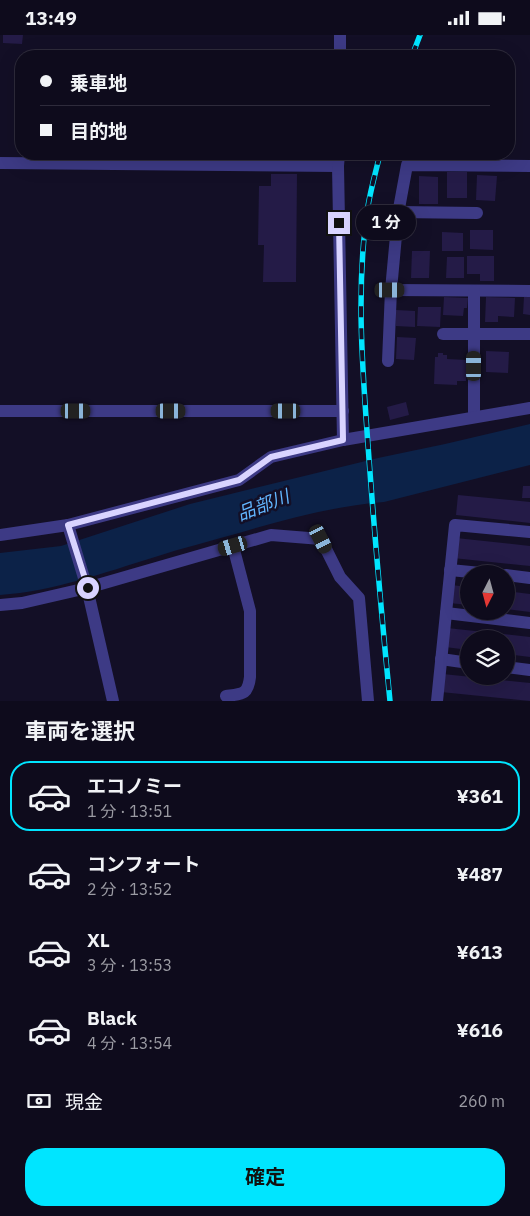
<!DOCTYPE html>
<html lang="ja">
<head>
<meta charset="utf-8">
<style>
  :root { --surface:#0e0b1c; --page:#171425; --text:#f1f3f6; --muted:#9b9ba3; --line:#2e2b3b; --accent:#00e5ff }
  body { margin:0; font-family:"IBM Plex Sans","Noto Sans JP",sans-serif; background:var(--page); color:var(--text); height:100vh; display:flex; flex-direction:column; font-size:19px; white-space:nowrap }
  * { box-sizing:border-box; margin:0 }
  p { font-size:16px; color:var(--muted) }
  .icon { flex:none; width:28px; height:28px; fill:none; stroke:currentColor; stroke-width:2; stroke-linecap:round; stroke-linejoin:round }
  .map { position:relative; height:666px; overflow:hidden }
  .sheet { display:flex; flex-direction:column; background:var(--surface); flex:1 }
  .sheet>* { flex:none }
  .banner { position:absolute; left:15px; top:15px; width:500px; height:110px; border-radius:20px; box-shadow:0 5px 20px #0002,0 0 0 1px var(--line); display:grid; align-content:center; height:110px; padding:0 25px; background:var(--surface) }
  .needle { width:32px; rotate:186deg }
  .controls { position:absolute; left:460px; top:530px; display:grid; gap:10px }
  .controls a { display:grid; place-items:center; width:55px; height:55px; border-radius:50%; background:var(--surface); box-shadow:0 5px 20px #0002,0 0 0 1px var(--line); font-size:25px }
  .end { position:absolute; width:22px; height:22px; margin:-11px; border:6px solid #d9d4ff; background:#111; box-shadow:0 0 0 2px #111 }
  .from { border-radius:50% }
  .bubble { position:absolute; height:35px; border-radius:18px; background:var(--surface); box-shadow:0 5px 20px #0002,0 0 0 1px var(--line); font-size:16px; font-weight:700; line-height:35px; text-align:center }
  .car { position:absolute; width:15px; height:30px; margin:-15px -8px; border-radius:6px; box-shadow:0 0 4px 1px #0007; background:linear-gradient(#222 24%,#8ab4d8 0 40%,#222 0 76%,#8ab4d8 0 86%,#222 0) }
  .banner b { display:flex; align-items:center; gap:18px; height:48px; font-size:19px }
  .banner b+b { border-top:1px solid var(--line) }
  .banner i { width:12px; height:12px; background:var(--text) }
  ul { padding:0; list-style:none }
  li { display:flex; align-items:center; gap:15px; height:70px; margin:0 10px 8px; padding:0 15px; border:2px solid transparent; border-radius:20px }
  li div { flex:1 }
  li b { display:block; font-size:19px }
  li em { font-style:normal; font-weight:700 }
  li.on { border-color:var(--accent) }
  li>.icon { width:45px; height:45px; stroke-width:1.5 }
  h2 { padding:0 25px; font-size:22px; line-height:60px }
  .pay { display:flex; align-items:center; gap:12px; height:55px; padding:0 25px; font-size:19px }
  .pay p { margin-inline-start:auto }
  .cta { display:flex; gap:10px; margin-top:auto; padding:10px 25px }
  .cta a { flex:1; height:58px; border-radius:20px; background:var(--accent); color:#111; font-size:20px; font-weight:700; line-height:58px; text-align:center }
  .status { display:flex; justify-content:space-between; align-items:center; height:35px; padding:0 25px; background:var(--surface); direction:ltr }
  .status svg { height:14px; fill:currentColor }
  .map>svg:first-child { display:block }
</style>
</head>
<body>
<div class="status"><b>13:49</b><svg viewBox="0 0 49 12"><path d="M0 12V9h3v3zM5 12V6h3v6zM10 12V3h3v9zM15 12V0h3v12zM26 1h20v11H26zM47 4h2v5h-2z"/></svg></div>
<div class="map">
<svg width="530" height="666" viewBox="0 0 530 666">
  <rect width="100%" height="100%" fill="#130f26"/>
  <path fill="#0c2248" d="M 530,389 L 530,430 L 384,467 C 334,471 286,484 239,498 C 211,506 182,513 155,522 C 103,538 54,556 0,560 L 0,518 L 61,511 L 190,469 L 378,423 L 445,409 Z"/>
  <g fill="#241b47">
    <path d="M 3,0 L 23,0 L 22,9 L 3,8 Z"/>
    <rect x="447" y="137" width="20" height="26"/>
    <path d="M 271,139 L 297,139 L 296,247 L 263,247 L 264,210 L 258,210 L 259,151 L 271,151 Z"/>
    <path d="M 477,140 L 497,141 L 495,166 L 476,165 Z"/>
    <path d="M 419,141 L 438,142 L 438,169 L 419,169 Z"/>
    <path d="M 470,195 L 493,195 L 493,215 L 470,214 Z"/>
    <path d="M 442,197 L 463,198 L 463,216 L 442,216 Z"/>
    <path d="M 412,216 L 430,216 L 429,243 L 411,243 Z"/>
    <path d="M 467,221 L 494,221 L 494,246 L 480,246 L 480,239 L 467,239 Z"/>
    <path d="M 447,222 L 464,222 L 464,243 L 446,243 Z"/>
    <path d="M 444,262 L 468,263 L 467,273 L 464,273 L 463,281 L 443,280 Z"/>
    <path d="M 486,262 L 515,263 L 514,282 L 498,281 L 498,287 L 485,287 Z"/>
    <path d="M 524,262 L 530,262 L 530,280 L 523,279 Z"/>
    <path d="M 418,272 L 441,272 L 440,292 L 417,291 Z"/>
    <path d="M 396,275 L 415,276 L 415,292 L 396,291 Z"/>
    <path d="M 397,302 L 416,303 L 414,325 L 396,324 Z"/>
    <path d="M 486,316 L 509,317 L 508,338 L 486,337 Z"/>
    <path d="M 438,318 L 443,318 L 443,320 L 447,320 L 447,324 L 467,325 L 466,346 L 457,346 L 457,350 L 434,349 L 435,322 L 438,322 Z"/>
    <path d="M 406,367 L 409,380 L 390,385 L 387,372 Z"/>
    <path d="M 523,451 L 530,451 L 530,463 L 522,463 Z"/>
    <path d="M 458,460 L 530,467 L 530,488 L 456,480 Z"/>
    <path d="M 456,503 L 530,511 L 530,531 L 453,523 Z"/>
    <path d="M 451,550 L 469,552 L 469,570 L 449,568 Z"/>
    <path d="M 506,556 L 530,559 L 530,577 L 506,574 Z"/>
    <path d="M 447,593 L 530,602 L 530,622 L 506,619 L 506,604 L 469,604 L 469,615 L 445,612 Z"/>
    <path d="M 443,639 L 530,648 L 530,666 L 441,657 Z"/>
  </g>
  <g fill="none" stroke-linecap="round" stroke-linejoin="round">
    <g stroke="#3d3a85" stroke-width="12">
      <path d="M 340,21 L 340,0"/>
      <path d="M 0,128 L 338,131 L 339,119"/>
      <path d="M 338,131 L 343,405"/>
      <path d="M 398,177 L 477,178"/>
      <path d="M 391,255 L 530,256"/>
      <path d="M 474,256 L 474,382"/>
      <path d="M 443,299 L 530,299"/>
      <path d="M 388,326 L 391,255 L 398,179 L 407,130 L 530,131"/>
      <path d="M 0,376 L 343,376"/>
      <path d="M 68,490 L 87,553 L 113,666"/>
      <path d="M 0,500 L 68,490 L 239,445 L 271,422 L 343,405 L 530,373"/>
      <path d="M 450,535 L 491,539"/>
      <path d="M 506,540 L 530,543"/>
      <path d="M 0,570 L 22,568 L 87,553 L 271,500 L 321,504 L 340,542 L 359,563 L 368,666"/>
      <path d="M 446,578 L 530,588"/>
      <path d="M 441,624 L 469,628"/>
      <path d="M 506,632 L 530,635"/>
      <path d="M 226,661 C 242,659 248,660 250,642 L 250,576 L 233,511"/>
      <path d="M 437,666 L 455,490 L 530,497"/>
    </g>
    <g stroke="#00e5ff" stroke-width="5.5">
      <g id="rail">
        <path d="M 412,21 L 420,0"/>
        <path d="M 380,119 C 376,136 371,153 368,171 C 355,254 363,340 369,424 C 375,505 382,585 390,666"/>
      </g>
    </g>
    <use href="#rail" stroke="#130f26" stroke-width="4" stroke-dasharray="11" stroke-linecap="butt"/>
  </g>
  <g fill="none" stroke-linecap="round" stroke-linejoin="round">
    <path stroke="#d9d4ff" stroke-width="6" d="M 88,553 L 68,490 L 239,445 L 271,422 L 343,405 L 339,188"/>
  </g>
  <g text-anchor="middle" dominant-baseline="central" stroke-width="5" stroke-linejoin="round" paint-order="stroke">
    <g font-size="18" font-style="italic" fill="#62b6ff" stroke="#130f26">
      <text transform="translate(263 470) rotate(-21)">品部川</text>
    </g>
  </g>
</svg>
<div class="controls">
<a><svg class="needle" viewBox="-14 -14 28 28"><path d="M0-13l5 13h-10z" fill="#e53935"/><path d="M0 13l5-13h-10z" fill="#9b9ba3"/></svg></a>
<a><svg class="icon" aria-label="layers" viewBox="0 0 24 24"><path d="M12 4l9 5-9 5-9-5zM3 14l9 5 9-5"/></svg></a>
</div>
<i class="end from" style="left:88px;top:553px"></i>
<i class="end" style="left:339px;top:188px"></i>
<div class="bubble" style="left:356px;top:170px;width:60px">1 分</div>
<i class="car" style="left:390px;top:255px;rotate:90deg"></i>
<i class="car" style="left:474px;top:331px;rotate:0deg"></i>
<i class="car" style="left:76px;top:376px;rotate:90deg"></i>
<i class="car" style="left:171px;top:376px;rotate:90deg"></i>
<i class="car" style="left:286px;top:376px;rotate:270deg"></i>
<i class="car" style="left:321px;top:504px;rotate:153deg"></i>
<i class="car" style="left:233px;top:511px;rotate:254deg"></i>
<div class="banner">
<b><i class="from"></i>乗車地</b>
<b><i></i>目的地</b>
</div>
</div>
<section class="sheet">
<h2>車両を選択</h2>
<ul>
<li class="on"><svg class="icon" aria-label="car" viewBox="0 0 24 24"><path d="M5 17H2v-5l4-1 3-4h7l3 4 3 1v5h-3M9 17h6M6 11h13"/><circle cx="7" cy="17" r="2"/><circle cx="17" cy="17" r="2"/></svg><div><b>エコノミー</b><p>1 分 · 13:51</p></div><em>¥361</em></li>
<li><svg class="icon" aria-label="car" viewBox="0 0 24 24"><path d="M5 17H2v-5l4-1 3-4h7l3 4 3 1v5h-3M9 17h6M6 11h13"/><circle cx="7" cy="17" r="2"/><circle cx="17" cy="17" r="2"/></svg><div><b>コンフォート</b><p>2 分 · 13:52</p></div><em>¥487</em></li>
<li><svg class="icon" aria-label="car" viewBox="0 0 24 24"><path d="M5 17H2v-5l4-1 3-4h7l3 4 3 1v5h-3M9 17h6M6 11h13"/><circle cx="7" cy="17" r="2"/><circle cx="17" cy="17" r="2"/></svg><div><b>XL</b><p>3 分 · 13:53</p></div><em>¥613</em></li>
<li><svg class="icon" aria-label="car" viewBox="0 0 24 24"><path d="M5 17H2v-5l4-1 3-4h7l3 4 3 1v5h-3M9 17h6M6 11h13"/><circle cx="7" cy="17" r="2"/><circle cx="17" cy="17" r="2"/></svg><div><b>Black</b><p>4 分 · 13:54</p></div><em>¥616</em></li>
</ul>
<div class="pay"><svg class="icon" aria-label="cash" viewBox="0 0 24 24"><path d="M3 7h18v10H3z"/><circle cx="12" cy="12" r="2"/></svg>現金<p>260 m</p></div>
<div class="cta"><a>確定</a></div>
</section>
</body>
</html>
